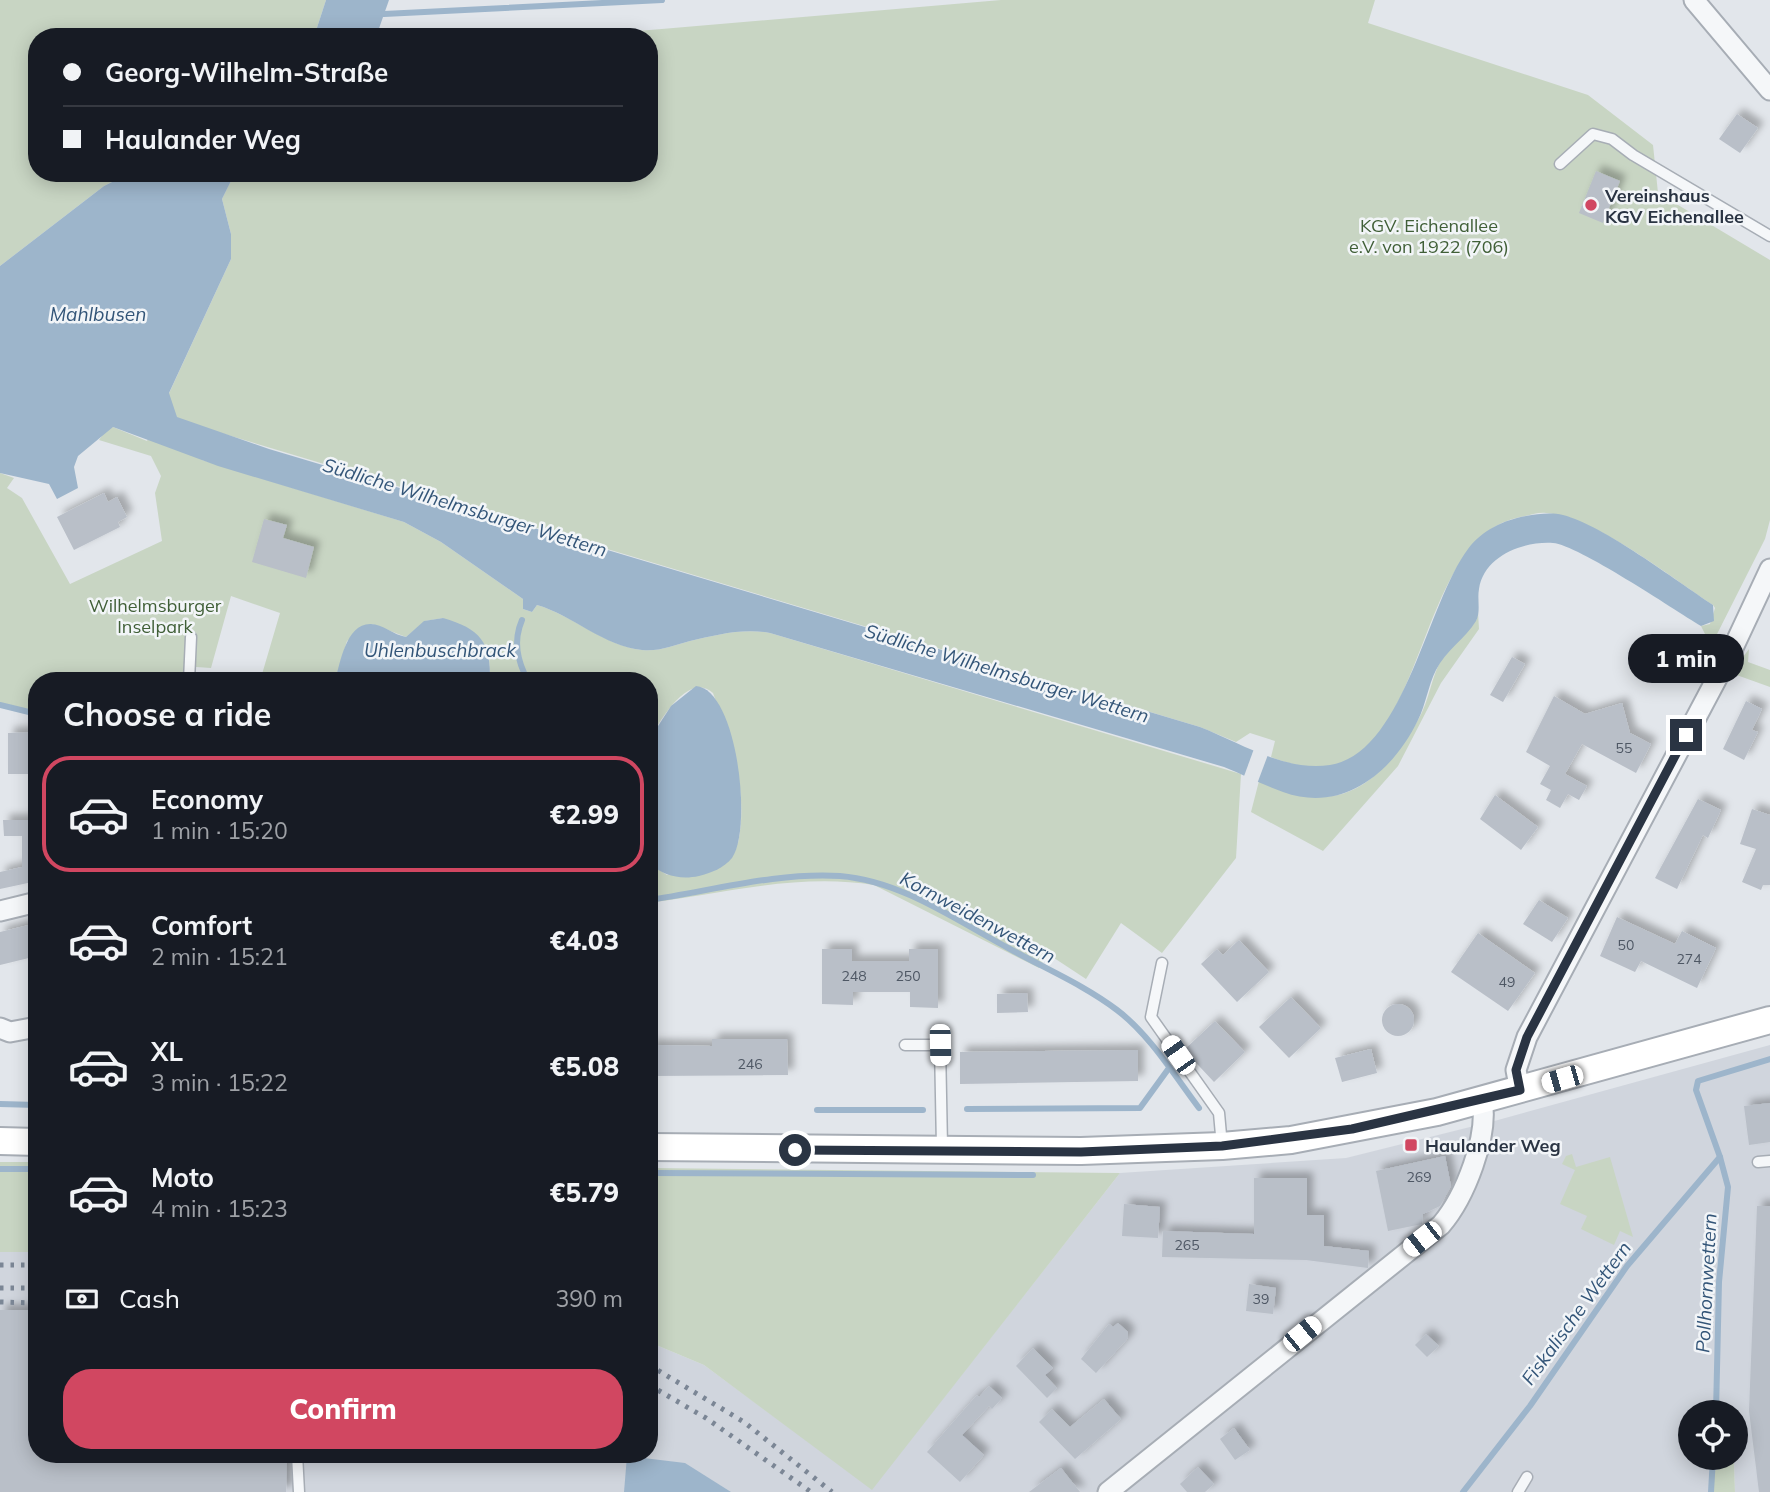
<!DOCTYPE html>
<html lang="en">
<head>
<meta charset="utf-8">
<style>
  :root { --surface:#171b24; --page:#20242c; --text:#f1f3f6; --muted:#9ea1a6; --line:#363941; --accent:#d14761 }
  body { margin:0; font-family:Mulish,sans-serif; background:var(--page); color:var(--text); height:100vh; display:flex; flex-direction:column; font-size:26px; white-space:nowrap }
  * { box-sizing:border-box; margin:0 }
  p { font-size:23px; color:var(--muted) }
  .icon { flex:none; width:38px; height:38px; fill:none; stroke:currentColor; stroke-width:2; stroke-linecap:round; stroke-linejoin:round }
  .map { position:relative; flex:1; overflow:hidden }
  .panel { position:absolute; left:28px; top:672px; width:630px; height:791px; display:flex; flex-direction:column; background:var(--surface); border-radius:28px; box-shadow:0 4px 18px #0003 }
  .panel>* { flex:none }
  .hud { position:absolute; left:28px; top:28px; width:630px; height:154px; border-radius:28px; box-shadow:0 4px 18px #0003; display:grid; align-content:center; height:154px; padding:0 35px; background:var(--surface) }
  .buttons { position:absolute; left:1678px; top:1400px; display:grid; gap:14px }
  .buttons a { display:grid; place-items:center; width:70px; height:70px; border-radius:50%; background:var(--surface); box-shadow:0 4px 18px #0003; font-size:35px }
  .end { position:absolute; width:32px; height:32px; margin:-16px; border:9px solid #2a3443; background:#fff; box-shadow:0 0 0 4px #fff }
  .from { border-radius:50% }
  .bubble { position:absolute; height:49px; border-radius:24px; background:var(--surface); box-shadow:0 4px 18px #0003; font-size:23px; font-weight:800; line-height:49px; text-align:center }
  .car { position:absolute; width:21px; height:42px; margin:-21px -10px; border-radius:9px; box-shadow:0 0 5px 2px #0007; background:linear-gradient(#fff 24%,#345 0 40%,#fff 0 76%,#345 0 86%,#fff 0) }
  .hud b { display:flex; align-items:center; gap:24px; height:66px; font-size:26px }
  .hud b+b { border-top:2px solid var(--line) }
  .hud i { width:18px; height:18px; background:var(--text) }
  ul { padding:0; list-style:none }
  li { display:flex; align-items:center; gap:21px; height:116px; margin:0 14px 10px; padding:0 21px; border:4px solid transparent; border-radius:28px }
  li div { flex:1 }
  li b { display:block; font-size:26px }
  li em { font-style:normal; font-weight:800 }
  li.on { border-color:var(--accent) }
  li>.icon { width:63px; height:63px; stroke-width:1.5 }
  h2 { padding:0 35px; font-size:32px; line-height:84px }
  .pay { display:flex; align-items:center; gap:18px; height:77px; padding:0 35px; font-size:26px }
  .pay p { margin-inline-start:auto }
  .button { display:flex; gap:14px; margin-top:auto; padding:14px 35px }
  .button a { flex:1; height:80px; border-radius:28px; background:var(--accent); color:#fff; font-size:28px; font-weight:800; line-height:80px; text-align:center }
  .map>svg:first-child { display:block }
</style>
</head>
<body>
<div class="map">
<svg width="1770" height="1492" viewBox="0 0 1770 1492">
  <defs>
    <filter id="shadow"><feDropShadow dx="6" dy="-6" stdDeviation="3.5" flood-color="#0004"/></filter>
  </defs>
  <rect width="100%" height="100%" fill="#e2e6eb"/>
  <path fill="#d0d5dd" fill-rule="evenodd" d="M 1770,1045 L 1770,1492 L 1735,1492 L 1734,1463 L 1711,1472 L 1710,1492 L 0,1492 L 0,1252 L 37,1252 L 37,1454 L 649,1454 L 649,1342 L 704,1365 L 872,1489 L 1120,1173 L 1346,1158 L 1498,1120 ZM 1690,1412 L 1736,1412 L 1736,1458 L 1690,1458 Z"/>
  <g fill="#c8d5c3">
    <path d="M 0,0 L 326,0 L 314,37 L 37,37 L 37,173 L 130,173 L 104,186 L 0,266 Z"/>
    <path d="M 1001,0 L 1375,0 L 1368,23 L 1588,95 L 1653,145 L 1658,193 L 1770,260 L 1770,520 L 1765,539 L 1711,646 L 1701,626 L 1710,624 L 1715,608 L 1713,605 C 1669,576 1597,518 1546,513 C 1537,512 1528,516 1520,517 C 1399,541 1436,823 1271,757 L 1275,741 L 1250,733 L 1236,742 L 1200,727 L 211,430 L 202,460 L 404,522 L 441,542 L 523,599 L 523,609 L 532,612 L 537,605 C 572,615 605,646 642,650 C 659,652 674,645 690,641 C 716,635 743,628 770,633 L 1241,774 L 1236,858 L 1162,953 L 1121,923 L 1086,979 L 1048,954 L 1039,968 L 874,885 C 799,873 724,893 649,903 L 649,863 L 667,875 L 738,843 C 749,790 731,743 713,693 C 688,671 660,721 649,740 L 649,681 L 490,681 L 489,656 L 443,618 L 425,621 L 406,637 L 372,624 L 347,641 L 335,681 L 260,681 L 280,613 L 231,596 L 211,668 L 196,667 L 193,679 L 202,681 L 37,681 L 37,714 L 0,705 L 0,473 L 14,478 L 7,488 L 22,498 L 70,584 L 162,541 L 155,493 L 161,476 L 151,456 L 99,440 L 106,430 L 113,427 L 147,441 L 231,259 L 231,234 L 222,199 L 235,173 L 649,173 L 649,37 L 568,37 Z"/>
    <path d="M 1478,612 L 1479,629 L 1441,683 L 1398,766 L 1323,851 L 1251,812 L 1259,781 C 1337,817 1376,790 1418,720 C 1430,700 1431,675 1444,655 C 1453,642 1466,631 1477,619 Z"/>
    <path d="M 1749,649 L 1748,662 L 1770,670 L 1770,687 L 1731,673 Z"/>
    <path d="M 1572,1154 L 1576,1167 L 1610,1157 L 1633,1237 L 1620,1231 L 1614,1245 L 1581,1229 L 1587,1216 L 1560,1204 L 1575,1170 L 1562,1164 L 1566,1156 Z"/>
    <rect x="0" y="1162" width="37" height="90"/>
    <path d="M 649,1168 L 1120,1173 L 872,1490 L 704,1365 L 649,1342 Z"/>
    <path d="M 1734,1463 L 1735,1492 L 1710,1492 L 1711,1472 Z"/>
  </g>
  <g fill="#9db5cb">
    <path d="M 326,0 L 389,0 L 376,37 L 314,37 Z"/>
    <path d="M 130,173 L 235,173 L 222,199 L 231,234 L 231,259 L 169,393 L 177,417 L 269,449 L 1200,727 C 1241,743 1285,772 1330,765 C 1404,754 1427,603 1468,549 C 1482,530 1504,520 1526,516 C 1538,514 1551,512 1563,515 C 1603,525 1675,580 1713,605 L 1714,621 L 1701,626 C 1673,609 1578,545 1553,543 C 1523,541 1484,556 1479,589 C 1477,599 1481,612 1476,621 C 1465,639 1446,650 1436,670 C 1428,686 1426,704 1418,720 C 1393,772 1343,814 1283,792 C 1263,785 1244,775 1224,767 L 770,633 C 743,628 716,635 690,641 C 674,645 659,652 642,650 C 605,647 572,615 537,605 L 532,612 L 523,609 L 523,599 L 441,542 L 404,522 L 218,466 L 113,427 L 78,456 L 74,467 L 78,488 L 57,499 L 49,484 L 0,473 L 0,266 L 104,186 Z"/>
    <path d="M 443,618 C 480,629 491,641 490,681 L 335,681 C 340,664 346,623 371,624 C 382,624 394,635 406,637 L 424,621 Z"/>
    <path d="M 696,686 C 737,689 753,828 732,858 C 724,868 711,873 699,876 C 680,880 664,876 649,863 L 649,740 L 671,706 Z"/>
    <path d="M 627,1456 L 685,1463 L 731,1492 L 624,1492 Z"/>
  </g>
  <path fill="#e2e6eb" d="M 1255,746 L 1269,752 L 1257,784 L 1243,779 Z"/>
  <g fill="none" stroke-linecap="round" stroke-linejoin="round">
    <g stroke="#9db5cb" stroke-width="6">
      <path d="M 384,14 L 662,0"/>
      <path d="M 522,620 C 513,641 517,660 528,681"/>
      <path d="M 0,705 L 37,714"/>
      <path d="M 649,900 C 711,891 777,872 840,876 C 902,881 957,921 1010,949 C 1046,969 1084,985 1117,1010 C 1150,1035 1174,1075 1199,1108"/>
      <path d="M 0,1104 L 37,1105"/>
      <path d="M 967,1109 L 1140,1108 L 1169,1068"/>
      <path d="M 817,1110 L 923,1110"/>
      <path d="M 0,1169 L 37,1169"/>
      <path d="M 649,1173 L 1033,1175"/>
      <path d="M 1716,1412 L 1719,1282 L 1728,1187 L 1720,1157 L 1696,1090 L 1698,1081 L 1770,1059"/>
      <path d="M 1463,1492 L 1530,1406 L 1627,1266 L 1720,1157"/>
      <path d="M 1711,1492 L 1713,1458"/>
    </g>
  </g>
  <g fill="#b9bfc8" filter="url(#shadow)">
    <path d="M 1737,114 L 1758,128 L 1740,153 L 1719,139 Z"/>
    <path d="M 1596,171 L 1620,181 L 1603,223 L 1579,213 Z"/>
    <path d="M 104,493 L 108,502 L 117,497 L 127,517 L 118,522 L 120,527 L 74,550 L 57,517 Z"/>
    <path d="M 264,519 L 287,525 L 283,538 L 314,547 L 306,578 L 252,562 Z"/>
    <path d="M 1512,657 L 1525,664 L 1503,702 L 1490,695 Z"/>
    <path d="M 1554,696 L 1585,714 L 1622,703 L 1630,733 L 1651,744 L 1636,773 L 1582,744 L 1565,774 L 1587,786 L 1579,800 L 1568,794 L 1560,808 L 1546,800 L 1551,790 L 1540,784 L 1550,766 L 1526,752 Z"/>
    <path d="M 1746,701 L 1762,709 L 1752,730 L 1758,732 L 1744,760 L 1723,749 Z"/>
    <path d="M 37,732 L 37,774 L 8,774 L 8,733 Z"/>
    <path d="M 1495,795 L 1538,827 L 1521,850 L 1480,819 Z"/>
    <path d="M 1698,799 L 1721,810 L 1708,838 L 1703,835 L 1677,889 L 1655,878 Z"/>
    <path d="M 1752,809 L 1770,815 L 1770,885 L 1763,885 L 1761,890 L 1742,882 L 1756,849 L 1740,844 Z"/>
    <path d="M 3,820 L 37,820 L 37,881 L 0,889 L 0,872 L 22,867 L 22,836 L 4,836 Z"/>
    <path d="M 1539,900 L 1568,918 L 1552,942 L 1523,924 Z"/>
    <path d="M 1617,917 L 1675,944 L 1682,931 L 1716,948 L 1697,988 L 1641,961 L 1635,972 L 1600,956 Z"/>
    <path d="M 37,923 L 37,956 L 0,965 L 0,932 Z"/>
    <path d="M 1478,933 L 1535,973 L 1508,1011 L 1451,972 Z"/>
    <path d="M 1239,940 L 1269,972 L 1237,1002 L 1201,964 L 1217,949 L 1223,955 Z"/>
    <path d="M 822,949 L 852,949 L 852,961 L 909,961 L 909,949 L 938,949 L 938,1008 L 910,1007 L 910,992 L 853,992 L 853,1005 L 822,1004 Z"/>
    <path d="M 1027,993 L 1028,1012 L 997,1013 L 997,994 Z"/>
    <path d="M 1291,997 L 1321,1028 L 1289,1058 L 1259,1027 Z"/>
    <circle cx="1398" cy="1020" r="16"/>
    <path d="M 1215,1021 L 1245,1052 L 1214,1082 L 1184,1050 Z"/>
    <path d="M 712,1039 L 787,1039 L 788,1075 L 649,1076 L 649,1045 L 712,1046 Z"/>
    <path d="M 1371,1049 L 1377,1073 L 1342,1082 L 1335,1058 Z"/>
    <path d="M 1138,1050 L 1138,1081 L 960,1084 L 960,1052 Z"/>
    <path d="M 1770,1103 L 1770,1142 L 1749,1145 L 1744,1106 Z"/>
    <path d="M 1445,1156 L 1451,1186 L 1440,1206 L 1423,1214 L 1422,1224 L 1388,1231 L 1376,1171 Z"/>
    <path d="M 1254,1178 L 1307,1178 L 1307,1215 L 1324,1215 L 1324,1246 L 1369,1251 L 1368,1268 L 1306,1260 L 1162,1257 L 1163,1231 L 1254,1234 Z"/>
    <path d="M 1124,1204 L 1160,1207 L 1158,1238 L 1122,1236 Z"/>
    <path d="M 1757,1206 L 1770,1206 L 1770,1492 L 1759,1492 L 1749,1411 Z"/>
    <path d="M 1249,1284 L 1276,1288 L 1273,1314 L 1246,1311 Z"/>
    <path d="M 0,1310 L 37,1310 L 37,1454 L 287,1454 L 286,1492 L 0,1492 Z"/>
    <path d="M 1118,1323 L 1128,1332 L 1128,1338 L 1096,1373 L 1081,1359 L 1109,1324 L 1113,1327 Z"/>
    <path d="M 1426,1334 L 1439,1346 L 1427,1357 L 1415,1345 Z"/>
    <path d="M 1033,1348 L 1053,1368 L 1045,1375 L 1057,1388 L 1047,1398 L 1016,1366 Z"/>
    <path d="M 989,1386 L 1002,1398 L 992,1409 L 989,1406 L 962,1435 L 984,1455 L 960,1482 L 927,1452 L 977,1395 L 979,1397 Z"/>
    <path d="M 1104,1399 L 1121,1419 L 1075,1459 L 1039,1422 L 1052,1409 L 1070,1427 Z"/>
    <path d="M 1234,1428 L 1250,1450 L 1235,1460 L 1220,1439 Z"/>
    <path d="M 1198,1467 L 1214,1484 L 1205,1492 L 1187,1492 L 1180,1484 Z"/>
    <path d="M 1061,1468 L 1080,1492 L 1029,1492 Z"/>
  </g>
  <g fill="none" stroke-linecap="round" stroke-linejoin="round">
    <g stroke="#a7adb5" stroke-width="13">
      <g id="lane">
        <path d="M 1560,164 L 1593,134 L 1612,139 L 1633,155 L 1770,236"/>
        <path d="M 189,681 L 191,637"/>
        <path d="M 1162,963 L 1151,1017 L 1219,1113 L 1222,1146"/>
        <path d="M 905,1045 L 940,1045 L 942,1147"/>
        <path d="M 1758,1162 L 1770,1161"/>
        <path d="M 297,1454 L 299,1492"/>
        <path d="M 1518,1492 L 1527,1477"/>
      </g>
    </g>
    <g stroke="#a7adb5" stroke-width="23">
      <g id="street">
        <path d="M 1694,0 L 1770,90"/>
        <path d="M 0,911 L 37,902"/>
        <path d="M 0,1028 L 10,1032 L 37,1027"/>
        <path d="M 1520,1091 L 1516,1070 L 1527,1037 L 1734,646 L 1770,569"/>
        <path d="M 1108,1492 L 1441,1225 C 1465,1197 1489,1136 1482,1100"/>
      </g>
    </g>
    <g stroke="#a7adb5" stroke-width="30">
      <g id="secondary">
        <path d="M 0,1141 L 37,1142"/>
        <path d="M 649,1147 L 1081,1151 L 1222,1146 L 1291,1140 L 1437,1112 L 1770,1020"/>
      </g>
    </g>
    <use href="#lane" stroke="#f5f7f9" stroke-width="10"/>
    <use href="#street" stroke="#f5f7f9" stroke-width="19"/>
    <use href="#secondary" stroke="#fff" stroke-width="26"/>
    <g stroke="#7b8695" stroke-width="5" stroke-dasharray="3.5 7" stroke-linecap="butt">
      <path d="M 0,1265 L 37,1265"/>
      <path d="M 0,1288 L 37,1288"/>
      <path d="M 0,1302 L 37,1303"/>
      <path d="M 649,1365 L 744,1422 L 832,1492"/>
      <path d="M 649,1385 L 706,1418 L 811,1492"/>
    </g>
  </g>
  <g fill="none" stroke-linecap="round" stroke-linejoin="round">
    <path stroke="#2a3443" stroke-width="9" d="M 795,1150 L 1081,1152 L 1222,1146 L 1352,1129 L 1520,1090 L 1516,1070 L 1527,1037 L 1686,735"/>
  </g>
  <g fill="#d14761" stroke="#f2f5f8" stroke-width="2.5">
    <circle cx="1591" cy="205" r="7"/>
    <rect x="1404" y="1138" width="14" height="14" rx="3.5"/>
  </g>
  <g text-anchor="middle" dominant-baseline="central" stroke-width="5" stroke-linejoin="round" paint-order="stroke">
    <g font-size="14" fill="#4e5764">
      <text x="1624" y="748">55</text>
      <text x="1626" y="945">50</text>
      <text x="1689" y="959">274</text>
      <text x="854" y="976">248</text>
      <text x="908" y="976">250</text>
      <text x="1507" y="982">49</text>
      <text x="750" y="1064">246</text>
      <text x="1419" y="1177">269</text>
      <text x="1187" y="1245">265</text>
      <text x="1261" y="1299">39</text>
    </g>
    <g font-size="18" font-weight="bold" fill="#2a3443" stroke="#f2f5f8" text-anchor="start">
      <text x="1605" y="195">Vereinshaus<tspan x="1605" dy="21">KGV Eichenallee</tspan></text>
      <text x="1425" y="1145">Haulander Weg</text>
    </g>
    <g font-size="18" fill="#405f37" stroke="#f2f5f8">
      <text x="1429" y="225">KGV. Eichenallee<tspan x="1429" dy="21">e.V. von 1922 (706)</tspan></text>
      <text x="155" y="605">Wilhelmsburger<tspan x="155" dy="21">Inselpark</tspan></text>
    </g>
    <g font-size="19" font-style="italic" fill="#335578" stroke="#f2f5f8">
      <text x="98" y="314">Mahlbusen</text>
      <text transform="translate(465 507) rotate(17)">Südliche Wilhelmsburger Wettern</text>
      <text x="440" y="650">Uhlenbuschbrack</text>
      <text transform="translate(1007 673) rotate(17)">Südliche Wilhelmsburger Wettern</text>
      <text transform="translate(978 917) rotate(28)">Kornweidenwettern</text>
      <text transform="translate(1706 1283) rotate(-87)">Pollhornwettern</text>
      <text transform="translate(1576 1313) rotate(-54)">Fiskalische Wettern</text>
    </g>
  </g>
</svg>
<div class="buttons">
<a><svg class="icon" aria-label="locate" viewBox="0 0 24 24"><circle cx="12" cy="12" r="6"/><path d="M12 2v4M12 18v4M2 12h4M18 12h4"/></svg></a>
</div>
<i class="end from" style="left:795px;top:1150px"></i>
<i class="end" style="left:1686px;top:735px"></i>
<div class="bubble" style="left:1628px;top:634px;width:116px">1 min</div>
<i class="car" style="left:940px;top:1045px;rotate:179deg"></i>
<i class="car" style="left:1178px;top:1055px;rotate:325deg"></i>
<i class="car" style="left:1562px;top:1079px;rotate:254deg"></i>
<i class="car" style="left:1422px;top:1239px;rotate:232deg"></i>
<i class="car" style="left:1302px;top:1334px;rotate:51deg"></i>
<div class="hud">
<b><i class="from"></i>Georg-Wilhelm-Straße</b>
<b><i></i>Haulander Weg</b>
</div>
<section class="panel">
<h2>Choose a ride</h2>
<ul>
<li class="on"><svg class="icon" aria-label="car" viewBox="0 0 24 24"><path d="M5 17H2v-5l4-1 3-4h7l3 4 3 1v5h-3M9 17h6M6 11h13"/><circle cx="7" cy="17" r="2"/><circle cx="17" cy="17" r="2"/></svg><div><b>Economy</b><p>1 min · 15:20</p></div><em>€2.99</em></li>
<li><svg class="icon" aria-label="car" viewBox="0 0 24 24"><path d="M5 17H2v-5l4-1 3-4h7l3 4 3 1v5h-3M9 17h6M6 11h13"/><circle cx="7" cy="17" r="2"/><circle cx="17" cy="17" r="2"/></svg><div><b>Comfort</b><p>2 min · 15:21</p></div><em>€4.03</em></li>
<li><svg class="icon" aria-label="car" viewBox="0 0 24 24"><path d="M5 17H2v-5l4-1 3-4h7l3 4 3 1v5h-3M9 17h6M6 11h13"/><circle cx="7" cy="17" r="2"/><circle cx="17" cy="17" r="2"/></svg><div><b>XL</b><p>3 min · 15:22</p></div><em>€5.08</em></li>
<li><svg class="icon" aria-label="car" viewBox="0 0 24 24"><path d="M5 17H2v-5l4-1 3-4h7l3 4 3 1v5h-3M9 17h6M6 11h13"/><circle cx="7" cy="17" r="2"/><circle cx="17" cy="17" r="2"/></svg><div><b>Moto</b><p>4 min · 15:23</p></div><em>€5.79</em></li>
</ul>
<div class="pay"><svg class="icon" aria-label="cash" viewBox="0 0 24 24"><path d="M3 7h18v10H3z"/><circle cx="12" cy="12" r="2"/></svg>Cash<p>390 m</p></div>
<div class="button"><a>Confirm</a></div>
</section>
</div>
</body>
</html>
